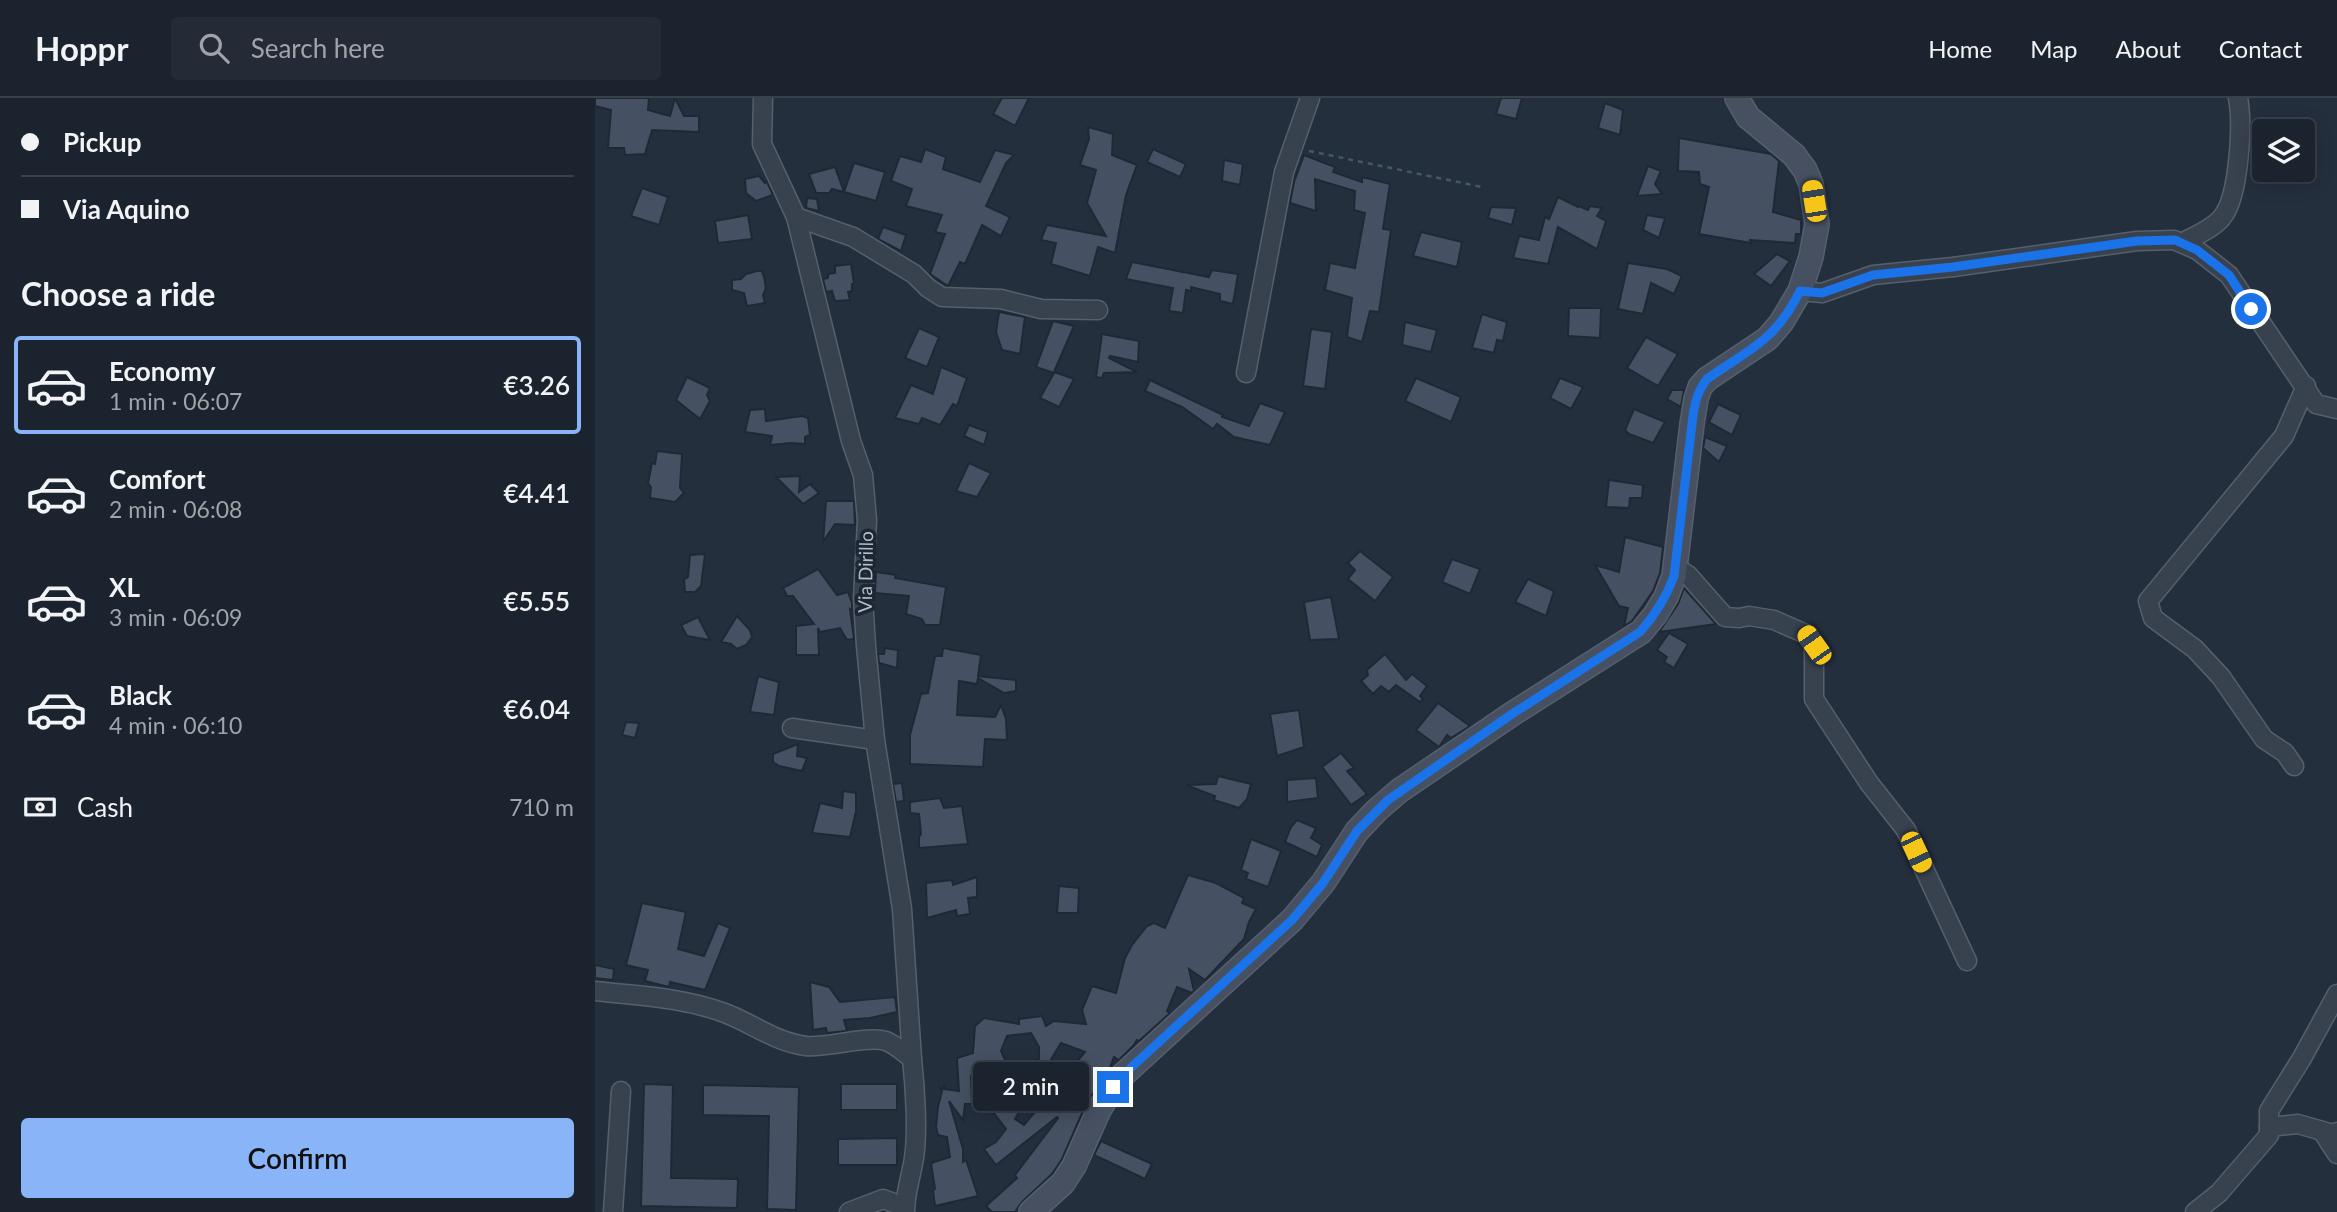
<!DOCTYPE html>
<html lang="en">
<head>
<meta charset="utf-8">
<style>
  :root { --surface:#1b232e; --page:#242b36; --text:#f1f3f6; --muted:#a0a4aa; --line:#39404a; --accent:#8ab4f8 }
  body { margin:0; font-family:Lato,sans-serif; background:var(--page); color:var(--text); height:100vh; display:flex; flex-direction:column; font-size:26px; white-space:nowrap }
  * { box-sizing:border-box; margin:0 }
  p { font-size:23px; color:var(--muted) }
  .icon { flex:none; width:38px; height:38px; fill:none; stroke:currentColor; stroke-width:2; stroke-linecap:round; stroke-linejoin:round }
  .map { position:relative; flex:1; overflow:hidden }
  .panel { display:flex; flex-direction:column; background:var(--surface); width:595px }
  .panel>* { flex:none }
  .top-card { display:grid; align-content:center; height:154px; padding:0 21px; background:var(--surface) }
  .fabs { position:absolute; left:1657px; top:21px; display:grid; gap:14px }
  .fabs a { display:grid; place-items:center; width:63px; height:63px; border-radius:7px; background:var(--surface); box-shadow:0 4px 18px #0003,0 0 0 2px var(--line); font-size:35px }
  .end { position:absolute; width:32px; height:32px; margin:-16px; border:9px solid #1a73e8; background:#fff; box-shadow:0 0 0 4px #fff }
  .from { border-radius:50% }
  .bubble { position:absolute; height:49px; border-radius:7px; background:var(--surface); box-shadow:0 4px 18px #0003,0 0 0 2px var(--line); font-size:23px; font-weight:600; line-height:49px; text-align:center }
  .car { position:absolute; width:21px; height:42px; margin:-21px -10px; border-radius:9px; box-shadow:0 0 5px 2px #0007; background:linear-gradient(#f5c518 24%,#345 0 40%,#f5c518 0 76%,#345 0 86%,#f5c518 0) }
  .top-card b { display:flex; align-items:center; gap:24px; height:66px; font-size:26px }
  .top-card b+b { border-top:2px solid var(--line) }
  .top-card i { width:18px; height:18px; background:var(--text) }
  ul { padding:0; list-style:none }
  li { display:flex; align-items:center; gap:21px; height:98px; margin:0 14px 10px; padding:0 7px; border:4px solid transparent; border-radius:7px }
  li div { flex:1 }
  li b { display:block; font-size:26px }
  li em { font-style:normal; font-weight:600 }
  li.selected { border-color:var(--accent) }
  li>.icon { width:63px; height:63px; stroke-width:1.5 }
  h2 { padding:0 21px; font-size:32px; line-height:84px }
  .pay { display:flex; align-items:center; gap:18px; height:77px; padding:0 21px; font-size:26px }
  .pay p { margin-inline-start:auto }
  .primary-button { display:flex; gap:14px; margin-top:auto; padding:14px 21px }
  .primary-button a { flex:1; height:80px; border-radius:7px; background:var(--accent); color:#111; font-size:28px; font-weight:600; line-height:80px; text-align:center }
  header { display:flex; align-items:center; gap:42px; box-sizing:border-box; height:98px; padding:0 35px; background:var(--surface); border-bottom:2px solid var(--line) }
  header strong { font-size:33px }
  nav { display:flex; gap:38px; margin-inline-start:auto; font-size:24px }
  .search { width:490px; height:63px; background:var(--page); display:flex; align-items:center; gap:18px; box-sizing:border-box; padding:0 24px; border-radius:7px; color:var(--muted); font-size:26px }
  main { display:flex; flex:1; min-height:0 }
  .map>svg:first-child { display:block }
</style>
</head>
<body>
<header>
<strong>Hoppr</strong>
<div class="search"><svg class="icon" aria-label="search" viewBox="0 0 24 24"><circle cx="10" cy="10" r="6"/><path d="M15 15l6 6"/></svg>Search here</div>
<nav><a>Home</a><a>Map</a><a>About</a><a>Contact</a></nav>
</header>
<main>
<section class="panel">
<div class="top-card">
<b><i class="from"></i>Pickup</b>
<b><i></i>Via Aquino</b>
</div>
<h2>Choose a ride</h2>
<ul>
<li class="selected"><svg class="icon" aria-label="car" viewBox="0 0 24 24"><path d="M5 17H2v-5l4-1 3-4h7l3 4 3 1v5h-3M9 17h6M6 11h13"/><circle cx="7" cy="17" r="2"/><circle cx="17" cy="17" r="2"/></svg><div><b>Economy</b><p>1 min · 06:07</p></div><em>€3.26</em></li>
<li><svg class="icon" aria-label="car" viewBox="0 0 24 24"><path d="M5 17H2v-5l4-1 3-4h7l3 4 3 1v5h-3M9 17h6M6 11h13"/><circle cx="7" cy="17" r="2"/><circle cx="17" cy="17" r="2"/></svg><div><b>Comfort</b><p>2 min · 06:08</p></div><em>€4.41</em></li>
<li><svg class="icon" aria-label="car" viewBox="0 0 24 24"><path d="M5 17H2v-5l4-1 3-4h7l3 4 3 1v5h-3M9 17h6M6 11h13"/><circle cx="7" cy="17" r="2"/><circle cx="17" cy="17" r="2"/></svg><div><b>XL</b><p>3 min · 06:09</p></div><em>€5.55</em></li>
<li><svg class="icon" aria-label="car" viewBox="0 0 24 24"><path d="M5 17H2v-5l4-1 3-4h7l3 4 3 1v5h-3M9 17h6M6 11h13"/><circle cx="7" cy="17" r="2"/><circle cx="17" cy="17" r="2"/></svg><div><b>Black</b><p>4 min · 06:10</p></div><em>€6.04</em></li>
</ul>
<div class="pay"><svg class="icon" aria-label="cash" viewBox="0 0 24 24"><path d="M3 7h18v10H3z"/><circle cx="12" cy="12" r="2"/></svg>Cash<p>710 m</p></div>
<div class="primary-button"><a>Confirm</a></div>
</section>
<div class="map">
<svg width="1742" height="1114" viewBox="0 0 1742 1114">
  <rect width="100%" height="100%" fill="#242f3e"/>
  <g fill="#455162" stroke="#1f2835" stroke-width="2" fill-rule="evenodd">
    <path d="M 0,0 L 54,0 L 53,12 L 75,18 L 80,0 L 89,18 L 104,18 L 104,34 L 57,32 L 50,56 L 30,57 L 29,50 L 13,50 L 16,12 L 0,8 Z"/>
    <path d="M 407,0 L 434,0 L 420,28 L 398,16 Z"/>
    <path d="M 906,0 L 927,0 L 921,21 L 901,16 Z"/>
    <path d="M 1010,5 L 1028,12 L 1025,37 L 1003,30 Z"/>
    <path d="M 493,29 L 518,36 L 517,57 L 542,67 L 531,97 L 520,155 L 503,149 L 495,178 L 456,166 L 461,145 L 446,142 L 452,127 L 511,138 L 492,105 L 501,72 L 485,67 L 494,41 Z"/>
    <path d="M 1084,40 L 1176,56 L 1184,63 L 1178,114 L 1206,122 L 1206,136 L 1201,136 L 1200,145 L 1154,142 L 1157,143 L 1156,145 L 1104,136 L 1114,89 L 1105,86 L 1104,74 L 1083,73 Z"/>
    <path d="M 330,51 L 351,59 L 348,71 L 385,84 L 400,52 L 419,57 L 411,65 L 391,108 L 415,119 L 406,138 L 387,127 L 370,166 L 365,164 L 353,188 L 335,176 L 350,136 L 340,134 L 347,117 L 311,108 L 317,91 L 296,83 L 305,58 L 326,64 Z"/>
    <path d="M 558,51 L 591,66 L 585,79 L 552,64 Z"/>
    <path d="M 709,57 L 740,69 L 738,74 L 767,84 L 767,79 L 795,86 L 788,131 L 796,132 L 784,214 L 775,213 L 767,244 L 752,239 L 757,200 L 730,192 L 735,165 L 760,170 L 770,115 L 759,112 L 760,93 L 720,81 L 721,113 L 695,105 L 699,84 Z"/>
    <path d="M 629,62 L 648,66 L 645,87 L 627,83 Z"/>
    <path d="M 259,65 L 290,74 L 281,103 L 249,94 Z"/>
    <path d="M 1053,68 L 1066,73 L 1060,86 L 1067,96 L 1042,98 Z"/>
    <path d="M 240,69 L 249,94 L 237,91 L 234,95 L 221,95 L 214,76 Z"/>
    <path d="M 164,78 L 170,85 L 172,84 L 178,97 L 161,103 L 151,95 L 150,81 Z"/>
    <path d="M 47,90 L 73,99 L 64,127 L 36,118 Z"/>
    <path d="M 963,99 L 983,109 L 984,108 L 993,112 L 995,108 L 1007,110 L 1002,118 L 1011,123 L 1002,151 L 963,129 L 953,166 L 918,160 L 924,138 L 944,142 L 950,119 L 954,121 Z"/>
    <path d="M 212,100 L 222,101 L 224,113 L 211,110 Z"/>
    <path d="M 896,109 L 921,110 L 917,127 L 893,120 Z"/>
    <path d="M 153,117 L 157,141 L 123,145 L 120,123 Z"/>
    <path d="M 1052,117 L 1070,120 L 1064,140 L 1048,132 Z"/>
    <path d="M 288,129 L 311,137 L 306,153 L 283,141 Z"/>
    <path d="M 826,134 L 867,144 L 862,169 L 818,158 Z"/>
    <path d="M 1182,156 L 1195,163 L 1176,188 L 1159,176 Z"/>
    <path d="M 537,164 L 614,179 L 617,172 L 643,176 L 638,206 L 625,203 L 625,196 L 596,189 L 596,193 L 591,192 L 588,215 L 574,213 L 578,190 L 531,181 Z"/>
    <path d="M 1033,165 L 1072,171 L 1087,178 L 1079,196 L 1056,185 L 1048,216 L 1023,211 Z"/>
    <path d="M 256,166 L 259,185 L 257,186 L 257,193 L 253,194 L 255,202 L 240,203 L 237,193 L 231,194 L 228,181 L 233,180 L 233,176 L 240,175 L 240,168 Z"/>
    <path d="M 162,173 L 167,173 L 169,179 L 171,190 L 168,197 L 170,205 L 152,208 L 149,195 L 137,192 L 137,182 L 146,181 L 151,176 Z"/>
    <path d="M 974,210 L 1006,210 L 1005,240 L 973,238 Z"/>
    <path d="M 404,214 L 430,219 L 425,256 L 407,252 L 401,234 Z"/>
    <path d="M 887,216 L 912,224 L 908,243 L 902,242 L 899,255 L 877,250 Z"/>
    <path d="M 458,223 L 479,228 L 459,274 L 479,281 L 464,309 L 445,300 L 459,275 L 441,269 Z"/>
    <path d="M 810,224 L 842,232 L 836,254 L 807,247 Z"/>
    <path d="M 324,230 L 344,239 L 332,269 L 310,260 Z"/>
    <path d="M 716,231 L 737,234 L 730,291 L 708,288 Z"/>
    <path d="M 507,236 L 544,243 L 543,264 L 515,258 L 514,260 L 542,274 L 509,275 L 507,280 L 501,279 Z"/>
    <path d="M 1051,239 L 1083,256 L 1063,288 L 1032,270 Z"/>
    <path d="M 346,269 L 372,280 L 362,308 L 358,306 L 345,327 L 327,320 L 324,326 L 300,320 L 316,287 L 338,296 Z"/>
    <path d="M 92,279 L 115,290 L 112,297 L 115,303 L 105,321 L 81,302 Z"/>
    <path d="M 821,280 L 866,299 L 856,324 L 810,303 Z"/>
    <path d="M 965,280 L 988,289 L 976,311 L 955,300 Z"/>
    <path d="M 555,282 L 628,317 L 627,319 L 654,328 L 665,305 L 690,314 L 675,347 L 639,339 L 622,326 L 618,331 L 587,309 L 550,293 Z"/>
    <path d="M 1077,292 L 1089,292 L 1086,309 L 1072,301 Z"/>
    <path d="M 1123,306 L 1146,317 L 1137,337 L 1114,324 Z"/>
    <path d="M 170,311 L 171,323 L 207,318 L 213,320 L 215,337 L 210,339 L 210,346 L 196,345 L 175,347 L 177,338 L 150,334 L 155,312 Z"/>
    <path d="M 1039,311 L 1070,324 L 1058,345 L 1034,336 L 1030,332 Z"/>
    <path d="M 374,327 L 393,334 L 389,347 L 369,338 Z"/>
    <path d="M 1110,339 L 1132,348 L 1124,364 L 1108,350 Z"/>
    <path d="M 62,353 L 87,356 L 85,390 L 89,395 L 80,404 L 55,400 L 56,389 L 53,385 L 57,365 L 60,366 Z"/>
    <path d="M 374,365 L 396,375 L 382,399 L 361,393 Z"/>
    <path d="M 205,378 L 204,394 L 215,386 L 224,395 L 208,406 L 181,379 Z"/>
    <path d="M 1014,382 L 1048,387 L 1047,400 L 1035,400 L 1034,410 L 1011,409 Z"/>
    <path d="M 231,403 L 259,403 L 260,427 L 240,426 L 228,444 Z"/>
    <path d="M 1030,439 L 1068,449 L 1065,475 L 1058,493 L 1037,523 L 1029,528 L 1033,510 L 1024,508 L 1000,467 L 1024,474 Z"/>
    <path d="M 765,453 L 798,479 L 780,503 L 753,481 L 760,472 L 753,465 Z"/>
    <path d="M 110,456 L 106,488 L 100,494 L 90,494 L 89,481 L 93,479 L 95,457 Z"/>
    <path d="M 857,461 L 885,471 L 875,496 L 847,484 Z"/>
    <path d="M 223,471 L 242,497 L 253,494 L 257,505 L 257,512 L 255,511 L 259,541 L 252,542 L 245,530 L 225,534 L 223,530 L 224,557 L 201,557 L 201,528 L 219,526 L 198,498 L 192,498 L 188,490 Z"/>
    <path d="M 281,474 L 301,477 L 300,480 L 351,489 L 345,527 L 330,527 L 327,521 L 311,516 L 314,498 L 280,495 Z"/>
    <path d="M 933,481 L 959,493 L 951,518 L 920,504 Z"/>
    <path d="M 1089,490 L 1121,526 L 1064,534 L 1083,506 Z"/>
    <path d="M 736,499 L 744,541 L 715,542 L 709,504 Z"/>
    <path d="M 142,518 L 155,532 L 157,539 L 151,547 L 142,551 L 136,546 L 126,544 Z"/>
    <path d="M 103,519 L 115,542 L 92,538 L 86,527 Z"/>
    <path d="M 1074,535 L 1093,546 L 1079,570 L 1069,564 L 1072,559 L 1062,552 Z"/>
    <path d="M 290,550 L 303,552 L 302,570 L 284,565 L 283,556 L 289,556 Z"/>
    <path d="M 348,550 L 386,557 L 383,578 L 421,582 L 421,593 L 409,595 L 383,580 L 382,586 L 364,583 L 362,617 L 400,619 L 406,607 L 411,621 L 412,642 L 390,641 L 388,669 L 315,666 L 315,637 L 326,596 L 333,595 L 340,558 L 347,558 Z"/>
    <path d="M 790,556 L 811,582 L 817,576 L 832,588 L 825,598 L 828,601 L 825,604 L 801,587 L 794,594 L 786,588 L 778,596 L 766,583 L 773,577 L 772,572 Z"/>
    <path d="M 163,578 L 184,584 L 179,617 L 155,614 Z"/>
    <path d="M 843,605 L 875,628 L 856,640 L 852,637 L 844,649 L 821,632 Z"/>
    <path d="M 704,612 L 709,649 L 682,658 L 675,616 Z"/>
    <path d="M 31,624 L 44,625 L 40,640 L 27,637 Z"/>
    <path d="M 203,646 L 202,658 L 212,660 L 207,673 L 184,668 L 178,664 L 178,656 Z"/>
    <path d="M 746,655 L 759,670 L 752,673 L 772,696 L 756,707 L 727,669 Z"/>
    <path d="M 623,678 L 656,686 L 652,701 L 644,710 L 619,702 L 620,698 L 591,687 L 621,686 Z"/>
    <path d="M 721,680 L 723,700 L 692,704 L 692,682 Z"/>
    <path d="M 307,685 L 309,703 L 301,704 L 298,686 Z"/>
    <path d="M 248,693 L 261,695 L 261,713 L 255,739 L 217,735 L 225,705 L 247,710 Z"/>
    <path d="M 345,700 L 349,710 L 367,708 L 373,746 L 324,750 L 324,739 L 326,736 L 324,716 L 315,715 L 315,704 Z"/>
    <path d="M 702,722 L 721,730 L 716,740 L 727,747 L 722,759 L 690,744 L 696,729 Z"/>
    <path d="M 656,741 L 686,753 L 673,789 L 651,781 L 653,775 L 646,772 Z"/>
    <path d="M 593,777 L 621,785 L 649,800 L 647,805 L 661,811 L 654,824 L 649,841 L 610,882 L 594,871 L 599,893 L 597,895 L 582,889 L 572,913 L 575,915 L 544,943 L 542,942 L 538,948 L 524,962 L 519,959 L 514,972 L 491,1006 L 467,1061 L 457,1076 L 427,1104 L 420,1114 L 397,1114 L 391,1108 L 422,1080 L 420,1077 L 463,1020 L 462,1019 L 401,1067 L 389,1051 L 401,1044 L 411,1031 L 392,1006 L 409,995 L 405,967 L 376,978 L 377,1006 L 370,1006 L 368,1022 L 354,1003 L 368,1051 L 368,1064 L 371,1062 L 383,1098 L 340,1108 L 338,1092 L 340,1091 L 336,1065 L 355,1059 L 352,1039 L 343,1037 L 341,1029 L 343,1009 L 347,993 L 345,990 L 348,991 L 349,986 L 350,991 L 364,993 L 362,960 L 378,955 L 380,928 L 389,920 L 424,926 L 424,921 L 447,918 L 451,928 L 459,923 L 491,926 L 487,912 L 497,888 L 521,895 L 530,860 L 537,847 L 552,828 L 559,825 L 570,830 ZM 436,935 L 444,949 L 444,961 L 417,971 L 411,964 L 406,953 L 412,938 ZM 466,945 L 490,954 L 429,1027 L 420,1021 Z"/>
    <path d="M 382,779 L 382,799 L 373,800 L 375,816 L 362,818 L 361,812 L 332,820 L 331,785 L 357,782 L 358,787 Z"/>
    <path d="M 464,788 L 484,790 L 483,815 L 462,815 Z"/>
    <path d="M 47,805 L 91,814 L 83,851 L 109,858 L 123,825 L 135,830 L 110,892 L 75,884 L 74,889 L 50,883 L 53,872 L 31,867 Z"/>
    <path d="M 0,867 L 19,871 L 18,882 L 0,880 Z"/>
    <path d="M 215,884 L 234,889 L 245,904 L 300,899 L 302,914 L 275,920 L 249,922 L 252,933 L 232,935 L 231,930 L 218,932 Z"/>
    <path d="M 49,986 L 78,987 L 76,1080 L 143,1081 L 142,1110 L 46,1108 Z"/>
    <rect x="246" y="986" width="56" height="26"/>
    <path d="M 108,987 L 204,989 L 201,1112 L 172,1111 L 174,1018 L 108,1017 Z"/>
    <path d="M 302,1040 L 302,1067 L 243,1067 L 243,1041 Z"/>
    <path d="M 506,1043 L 557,1066 L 550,1081 L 499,1057 Z"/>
  </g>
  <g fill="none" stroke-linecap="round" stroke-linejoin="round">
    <g stroke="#565f6c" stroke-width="21">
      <g id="street">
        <path d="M 168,0 L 167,46 L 201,119 L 256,343 L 268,377 L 272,422 L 268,500 L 271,548 L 280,642 L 307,811 L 317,961"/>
        <path d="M 201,119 L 258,139 L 319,176 L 333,190 L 347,199 L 406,201 L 446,211 L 503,212"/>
        <path d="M 1587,145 C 1599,138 1620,130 1628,118 C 1644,97 1648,26 1643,0"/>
        <path d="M 1205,193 L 1227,195 L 1278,177 L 1358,169 L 1542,143 L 1579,142 L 1602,152 L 1634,177 L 1721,306 L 1742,311"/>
        <path d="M 651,275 L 689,74 L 715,0"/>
        <path d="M 1079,468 L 1093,477 L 1130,519 L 1144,520 L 1154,518 L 1179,522 L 1211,536 L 1219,547 L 1219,601 L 1274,685 L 1311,732 L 1372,863"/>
        <path d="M 197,630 L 280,642"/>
        <path d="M 1699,668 L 1690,655 L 1669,641 L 1626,579 L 1600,551 L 1558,520 L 1553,503 L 1689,338 L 1711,288"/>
        <path d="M 0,893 C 44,898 84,899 127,914 C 156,924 179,944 211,948 C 233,950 273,937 291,943 C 301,947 309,954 317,961 C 320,988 323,1034 319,1060 C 316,1079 310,1095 310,1114"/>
        <path d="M 1674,1029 L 1703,1026 L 1738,1036 L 1742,1034"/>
        <path d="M 1727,1033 L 1742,1056"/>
        <path d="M 18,1114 L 26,993"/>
        <path d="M 254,1114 L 288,1101 L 310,1109"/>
        <path d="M 1600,1114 L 1624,1095 L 1674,1037 L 1674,1013 L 1707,960 L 1742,896"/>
      </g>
    </g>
    <g stroke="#565f6c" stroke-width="26">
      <path id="secondary" d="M 436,1114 L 468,1085 L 479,1068 L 504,1012 L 518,989 L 529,976 L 697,822 L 728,785 L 762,733 L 782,712 L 804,693 L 917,616 L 1046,534 L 1060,517 L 1071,499 L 1079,478 L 1097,326 L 1101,301 L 1105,289 L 1112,281 L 1172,241 L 1186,225 L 1205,193 L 1216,159 L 1222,126 L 1216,86 L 1210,72 L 1199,57 L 1153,19 L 1142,0"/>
    </g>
    <path stroke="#44595c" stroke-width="2.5" stroke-dasharray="5 5" stroke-linecap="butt" d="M 714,53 L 887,89"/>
    <use href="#street" stroke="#38414e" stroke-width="18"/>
    <use href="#secondary" stroke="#465061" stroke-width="23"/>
  </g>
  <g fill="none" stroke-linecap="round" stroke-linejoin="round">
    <path stroke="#1a73e8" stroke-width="9" d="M 518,989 L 529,976 L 697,822 L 728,785 L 762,733 L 793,702 L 917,616 L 1045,534 C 1061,516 1071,500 1079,478 L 1097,326 C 1099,309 1101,295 1112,281 C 1156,250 1180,243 1205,193 L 1227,195 L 1278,177 L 1358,169 L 1542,143 L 1580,142 L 1602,152 L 1634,177 L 1656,211"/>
  </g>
  <g text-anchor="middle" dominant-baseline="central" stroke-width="7" stroke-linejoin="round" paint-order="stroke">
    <g font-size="19" fill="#b4bcc9" stroke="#1d2633">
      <text transform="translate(270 474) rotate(-89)">Via Dirillo</text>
    </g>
  </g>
</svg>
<div class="fabs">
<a><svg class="icon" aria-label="layers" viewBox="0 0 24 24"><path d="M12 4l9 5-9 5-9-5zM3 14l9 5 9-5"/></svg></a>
</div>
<i class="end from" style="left:1656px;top:211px"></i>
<i class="end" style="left:518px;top:989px"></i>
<div class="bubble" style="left:378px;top:964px;width:116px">2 min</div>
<i class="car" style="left:1219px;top:103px;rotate:351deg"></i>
<i class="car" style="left:1219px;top:547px;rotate:325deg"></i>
<i class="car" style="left:1321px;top:754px;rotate:155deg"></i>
</div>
</main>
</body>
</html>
